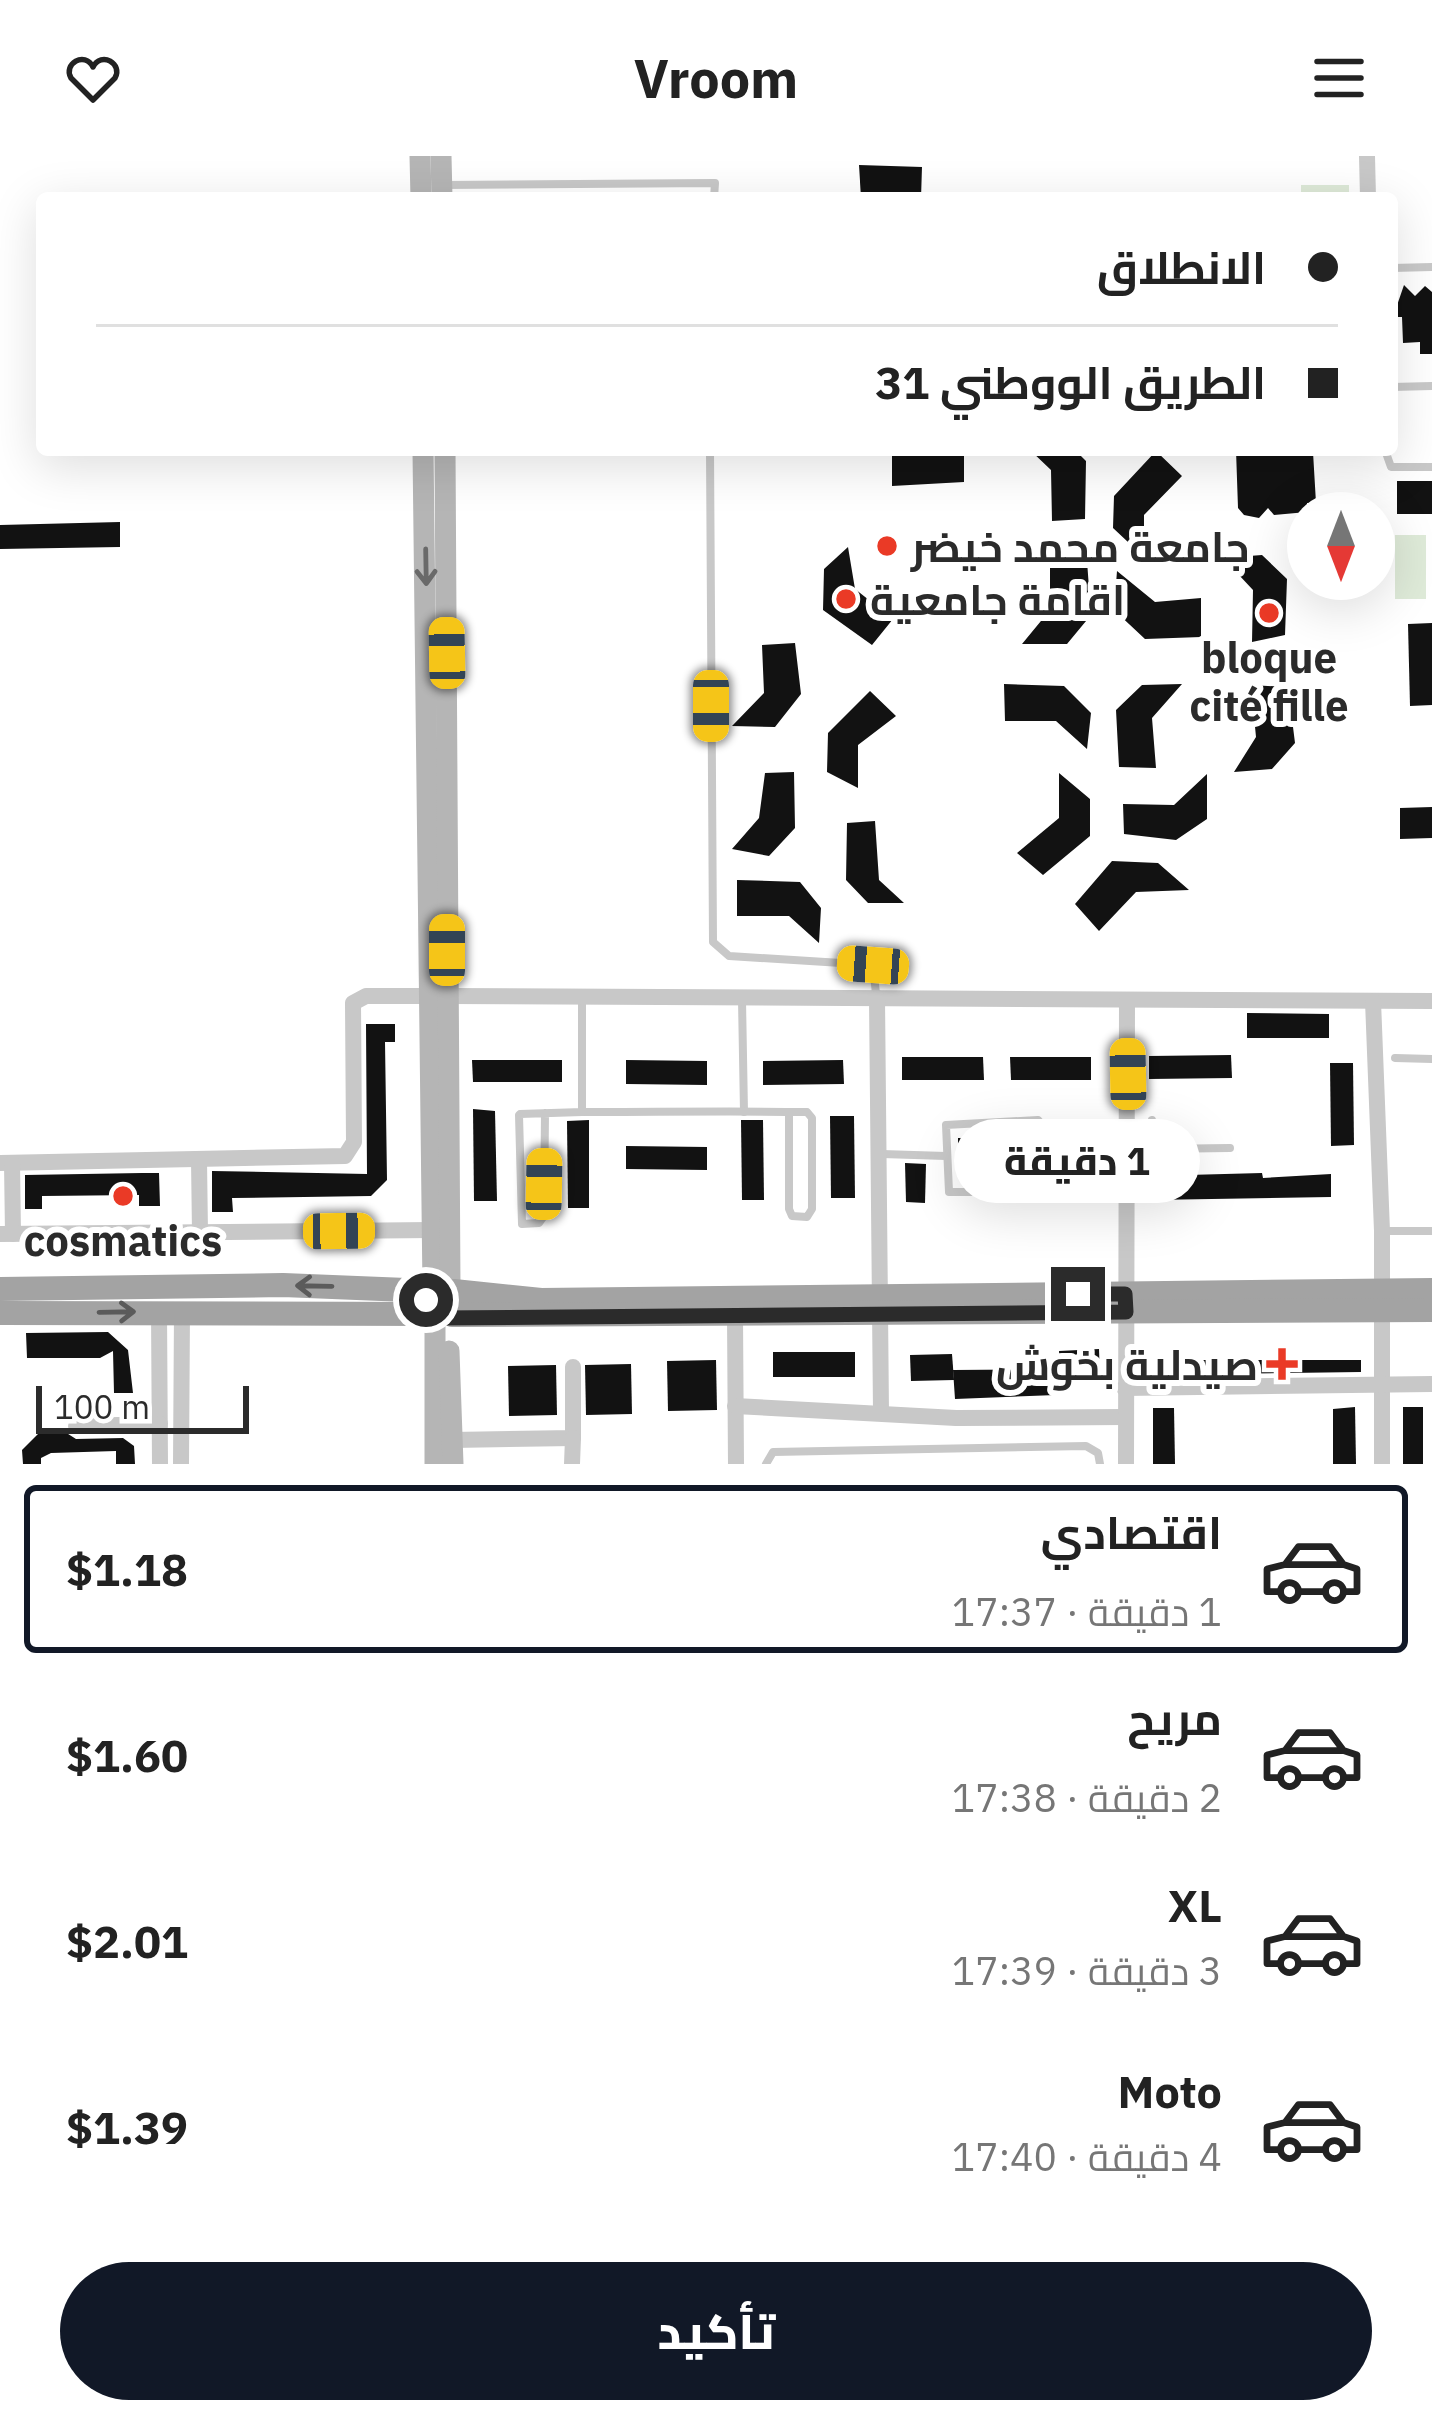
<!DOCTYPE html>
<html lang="ar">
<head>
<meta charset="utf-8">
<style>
  :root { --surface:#fff; --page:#f6f6f6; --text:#222; --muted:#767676; --line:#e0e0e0; --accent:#111827 }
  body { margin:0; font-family:"IBM Plex Sans",Cairo,sans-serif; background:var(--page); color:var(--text); direction:rtl; height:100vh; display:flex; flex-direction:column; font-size:45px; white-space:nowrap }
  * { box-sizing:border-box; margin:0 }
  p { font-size:39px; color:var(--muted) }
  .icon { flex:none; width:66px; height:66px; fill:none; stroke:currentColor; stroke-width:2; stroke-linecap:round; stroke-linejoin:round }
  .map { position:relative; height:1308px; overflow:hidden; direction:ltr }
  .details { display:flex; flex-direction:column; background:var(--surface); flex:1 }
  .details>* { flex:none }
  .top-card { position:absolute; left:36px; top:36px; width:1362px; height:264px; border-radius:12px; box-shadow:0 12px 48px #0002; direction:rtl; display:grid; align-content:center; height:264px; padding:0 60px; background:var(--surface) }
  .needle { width:78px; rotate:180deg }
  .controls { position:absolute; left:1287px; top:336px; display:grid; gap:24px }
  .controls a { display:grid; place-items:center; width:108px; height:108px; border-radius:50%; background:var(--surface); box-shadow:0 12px 48px #0002; font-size:60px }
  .scale { position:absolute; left:36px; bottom:30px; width:213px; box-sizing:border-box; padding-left:12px; border:6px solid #2b2b2b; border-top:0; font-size:33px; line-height:42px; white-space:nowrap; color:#2b2b2b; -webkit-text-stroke:9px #fff; paint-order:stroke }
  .end { position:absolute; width:54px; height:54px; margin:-27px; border:15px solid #2b2b2b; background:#fff; box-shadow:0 0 0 6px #fff }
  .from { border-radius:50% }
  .bubble { position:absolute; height:84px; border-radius:42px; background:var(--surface); box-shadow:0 12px 48px #0002; font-size:39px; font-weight:800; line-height:84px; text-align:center; direction:rtl }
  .car { position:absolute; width:36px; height:72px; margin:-36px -18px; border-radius:15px; box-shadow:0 0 9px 3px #0007; background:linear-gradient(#f5c518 24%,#345 0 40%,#f5c518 0 76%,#345 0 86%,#f5c518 0) }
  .top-card b { display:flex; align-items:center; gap:42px; height:114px; font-size:45px }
  .top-card b+b { border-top:3px solid var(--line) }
  .top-card i { width:30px; height:30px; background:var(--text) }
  ul { padding:21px 0 0; list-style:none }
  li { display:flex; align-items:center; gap:36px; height:168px; margin:0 24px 18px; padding:0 36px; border:6px solid transparent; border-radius:12px }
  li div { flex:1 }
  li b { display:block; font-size:45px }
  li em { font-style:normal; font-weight:800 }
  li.selected { border-color:var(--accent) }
  li>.icon { width:108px; height:108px; stroke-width:1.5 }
  .button { display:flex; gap:24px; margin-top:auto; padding:24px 60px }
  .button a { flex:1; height:138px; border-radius:72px; background:var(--accent); color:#fff; font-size:48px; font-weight:800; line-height:138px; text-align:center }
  header { display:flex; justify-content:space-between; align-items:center; height:156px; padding:0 60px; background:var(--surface); font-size:54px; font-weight:800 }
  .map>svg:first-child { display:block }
</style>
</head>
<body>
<header><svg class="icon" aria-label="menu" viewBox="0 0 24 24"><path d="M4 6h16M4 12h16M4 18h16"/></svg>Vroom<svg class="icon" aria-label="heart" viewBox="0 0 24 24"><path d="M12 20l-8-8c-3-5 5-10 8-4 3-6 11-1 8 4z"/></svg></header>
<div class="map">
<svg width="1432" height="1308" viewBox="0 0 1432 1308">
  <rect width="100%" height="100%" fill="#fff"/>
  <g fill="#deead8">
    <rect x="1301" y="29" width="48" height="13"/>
    <rect x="1395" y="379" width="31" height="64"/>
  </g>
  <g fill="#121212">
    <path d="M 859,9 L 922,11 L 921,42 L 861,42 Z"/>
    <path d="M 1404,129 L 1415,140 L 1425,130 L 1432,136 L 1432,198 L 1420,198 L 1420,186 L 1403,187 L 1402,161 L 1393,161 Z"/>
    <path d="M 892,294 L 964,294 L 964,326 L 892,330 Z"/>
    <path d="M 1030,294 L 1075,294 L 1086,305 L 1085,363 L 1052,365 L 1051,314 Z"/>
    <path d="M 1236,294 L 1313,296 L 1316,347 L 1307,347 L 1307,356 L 1274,359 L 1268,352 L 1259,362 L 1244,359 L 1238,352 Z"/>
    <path d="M 1156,295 L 1182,320 L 1144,359 L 1144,401 L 1113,372 L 1114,340 Z"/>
    <rect x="1397" y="325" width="35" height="33"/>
    <path d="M 120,366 L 120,391 L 0,393 L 0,369 Z"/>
    <path d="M 848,391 L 855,433 L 893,463 L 872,489 L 823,454 L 824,413 Z"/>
    <path d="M 1262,399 L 1287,423 L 1285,479 L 1252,486 L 1253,434 L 1223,402 Z"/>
    <path d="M 1050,405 L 1087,405 L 1091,459 L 1067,488 L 1022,488 L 1050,454 Z"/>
    <path d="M 1117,415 L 1155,446 L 1201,442 L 1201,481 L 1145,483 L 1114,454 Z"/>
    <path d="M 1432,467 L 1432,549 L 1410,550 L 1408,468 Z"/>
    <path d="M 795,487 L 801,538 L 775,571 L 732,570 L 764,537 L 762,489 Z"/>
    <path d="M 1004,528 L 1064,530 L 1091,557 L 1087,593 L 1056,565 L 1005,565 Z"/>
    <path d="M 1182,528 L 1152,562 L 1156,612 L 1119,611 L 1116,554 L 1142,529 Z"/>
    <path d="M 1251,529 L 1288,531 L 1295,587 L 1272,613 L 1234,616 L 1256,581 Z"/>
    <path d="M 870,535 L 896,560 L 858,589 L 858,632 L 827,616 L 828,577 Z"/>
    <path d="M 794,616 L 795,672 L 769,700 L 732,693 L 759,662 L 765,617 Z"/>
    <path d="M 1059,617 L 1090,643 L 1090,680 L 1043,719 L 1017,697 L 1059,662 Z"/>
    <path d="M 1207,618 L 1207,663 L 1176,684 L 1124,678 L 1123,648 L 1174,649 Z"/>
    <path d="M 1432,651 L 1432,682 L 1400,683 L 1400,652 Z"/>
    <path d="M 875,665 L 879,724 L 904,747 L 868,747 L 846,724 L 847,667 Z"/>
    <path d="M 1112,705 L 1158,707 L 1189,734 L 1136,736 L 1099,775 L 1075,748 Z"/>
    <path d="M 737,724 L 800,726 L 821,752 L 819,787 L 789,760 L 737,760 Z"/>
    <path d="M 1247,857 L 1329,858 L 1329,882 L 1247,882 Z"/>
    <path d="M 366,868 L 395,868 L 395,886 L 385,886 L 387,1024 L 371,1040 L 232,1042 L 233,1056 L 212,1056 L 212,1015 L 367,1018 Z"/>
    <path d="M 1231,899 L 1232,922 L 1149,923 L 1149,900 Z"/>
    <path d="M 902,901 L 983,901 L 984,924 L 902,924 Z"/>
    <path d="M 1010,901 L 1091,901 L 1091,924 L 1011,924 Z"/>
    <path d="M 472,904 L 562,904 L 562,926 L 473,926 Z"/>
    <path d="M 626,904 L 707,905 L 707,929 L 626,928 Z"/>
    <path d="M 843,904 L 844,928 L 763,929 L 763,905 Z"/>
    <path d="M 1330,907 L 1353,907 L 1354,989 L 1331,990 Z"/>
    <path d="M 473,953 L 495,955 L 497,1045 L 474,1045 Z"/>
    <path d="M 830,960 L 854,960 L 855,1042 L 831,1042 Z"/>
    <path d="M 589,964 L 589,1052 L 568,1052 L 567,965 Z"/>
    <path d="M 741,964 L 763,964 L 764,1044 L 742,1044 Z"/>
    <path d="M 1037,981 L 1038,1005 L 958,1005 L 958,982 Z"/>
    <path d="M 626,990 L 707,991 L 707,1014 L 626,1013 Z"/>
    <path d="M 1071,1004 L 1092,1004 L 1092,1044 L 1072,1045 Z"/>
    <path d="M 905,1007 L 926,1008 L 925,1047 L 906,1046 Z"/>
    <path d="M 142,1017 L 159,1017 L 160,1050 L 139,1050 L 139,1039 L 42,1040 L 42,1053 L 25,1053 L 25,1019 Z"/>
    <path d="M 1262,1017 L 1263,1022 L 1331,1018 L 1331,1041 L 1151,1044 L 1150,1020 Z"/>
    <path d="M 108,1176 L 128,1194 L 133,1237 L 114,1237 L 113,1195 L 100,1202 L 27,1202 L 26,1177 Z"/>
    <path d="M 1099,1193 L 1100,1223 L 1056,1225 L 1056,1239 L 955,1243 L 953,1214 L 1060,1213 L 1059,1195 Z"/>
    <rect x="773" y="1196" width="82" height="25"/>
    <path d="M 952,1198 L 954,1224 L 911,1225 L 910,1199 Z"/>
    <path d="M 716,1204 L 717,1254 L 668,1255 L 667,1205 Z"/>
    <path d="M 1152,1204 L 1361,1204 L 1361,1216 L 1152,1219 Z"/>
    <path d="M 631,1208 L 632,1258 L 586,1259 L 585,1209 Z"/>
    <path d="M 556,1209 L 557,1259 L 509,1260 L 508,1210 Z"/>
    <path d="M 1355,1251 L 1356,1308 L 1333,1308 L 1333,1253 Z"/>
    <rect x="1403" y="1251" width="20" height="57"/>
    <path d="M 1153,1252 L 1174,1252 L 1175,1308 L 1153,1308 Z"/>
    <path d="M 65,1276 L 76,1283 L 123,1282 L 134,1290 L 135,1308 L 116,1308 L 116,1295 L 51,1297 L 41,1302 L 41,1308 L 23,1308 L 22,1294 L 39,1277 Z"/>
  </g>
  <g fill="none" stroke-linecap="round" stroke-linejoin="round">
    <g stroke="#c8c8c8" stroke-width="8">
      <path d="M 443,29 L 715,27 L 714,42"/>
      <path d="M 1392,112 L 1432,111"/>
      <path d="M 1392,231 L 1432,230"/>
      <path d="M 710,294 L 713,786 L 729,800 L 873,809 L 876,838"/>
      <path d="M 1385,294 L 1391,311 L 1432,311"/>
      <path d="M 742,844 L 744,956"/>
      <path d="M 1395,902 L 1432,903"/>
      <path d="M 582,956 C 657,956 732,955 807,956 L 812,962 L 812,1053 L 807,1061 L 792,1060 L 789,1053 L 789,956"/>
      <path d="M 545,957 L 544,1060 L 539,1067 L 522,1068 L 519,959 L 520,958 L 582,956 L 582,842"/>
      <path d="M 1038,964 L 1045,972 L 1047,1036 L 949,1036 L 946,969 Z"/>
      <path d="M 1152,964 L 1155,993 L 1230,992"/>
      <path d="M 882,998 L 946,1000"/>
      <path d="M 1386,1075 L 1432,1075"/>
      <path d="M 766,1308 L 773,1296 L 1086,1290 L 1098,1297 L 1100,1308"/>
    </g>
    <g stroke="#c8c8c8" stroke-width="16">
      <path d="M 1367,0 L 1368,42"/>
      <path d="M 447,840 L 1432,845"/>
      <path d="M 877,842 L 881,1256"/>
      <path d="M 1373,845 L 1382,1075 L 1382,1308"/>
      <path d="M 199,1004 L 200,1077"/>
      <path d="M 0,1007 L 345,1000 L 354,986 L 353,847 L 366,840 L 430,840"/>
      <path d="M 12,1007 L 13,1078"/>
      <path d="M 0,1078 L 432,1074"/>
      <path d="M 159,1155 L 160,1308"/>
      <path d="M 735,1160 L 736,1308"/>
      <path d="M 1124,1232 L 1432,1228"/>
      <path d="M 735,1250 L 956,1262 L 1124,1261"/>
      <path d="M 76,1270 L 160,1268"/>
      <path d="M 452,1284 L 573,1282 L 573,1211"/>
      <path d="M 181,1308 L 182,1155"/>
      <path d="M 572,1308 L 573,1282"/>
      <path d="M 1126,1308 L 1127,844"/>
    </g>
    <g stroke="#b5b5b5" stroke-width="21">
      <path d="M 420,0 L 421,42"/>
      <path d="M 441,0 L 442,42"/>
      <path d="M 423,294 L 433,1133"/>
      <path d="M 445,294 L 450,1132"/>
      <path d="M 435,1160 L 435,1308"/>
      <path d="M 449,1195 L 453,1308"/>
    </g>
    <g stroke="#a3a3a3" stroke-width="24">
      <path d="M 0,1133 L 283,1129 L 431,1135"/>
      <path d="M 454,1135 L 541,1144 L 1432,1134"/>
      <path d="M 0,1157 L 431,1158"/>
      <path d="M 452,1159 L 1432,1154"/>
    </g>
  </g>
  <defs><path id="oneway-shaft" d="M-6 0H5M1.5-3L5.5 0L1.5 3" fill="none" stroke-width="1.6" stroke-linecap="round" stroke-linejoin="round" transform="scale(3)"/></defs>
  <use stroke="#696969" href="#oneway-shaft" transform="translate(426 411) rotate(89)"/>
  <g stroke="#5b5b5b">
    <use href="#oneway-shaft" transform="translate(314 1130) rotate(-179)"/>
    <use href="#oneway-shaft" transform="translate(117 1156) rotate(-1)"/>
  </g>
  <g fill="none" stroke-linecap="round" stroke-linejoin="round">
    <path stroke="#2b2b2b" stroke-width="15" d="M 426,1144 L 431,1158 L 440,1162 L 1126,1156 L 1125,1138 L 1078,1138"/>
  </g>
  <g fill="#ea3a26" stroke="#fff" stroke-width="4.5">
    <circle cx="887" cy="390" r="12"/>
    <circle cx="846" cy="443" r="12"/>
    <circle cx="1269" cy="457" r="12"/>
    <circle cx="123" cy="1040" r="12"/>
    <path d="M1276 1190h12v12h12v12h-12v12h-12v-12h-12v-12h12z"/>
  </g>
  <g text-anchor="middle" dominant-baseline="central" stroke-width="12" stroke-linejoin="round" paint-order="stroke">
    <g font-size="42" font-weight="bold" fill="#2b2b2b" stroke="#fff" text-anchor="start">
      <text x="911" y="390">جامعة محمد خيضر</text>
      <text x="870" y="443">اقامة جامعية</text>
      <text x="1269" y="501" text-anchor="middle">bloque<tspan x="1269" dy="48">cité fille</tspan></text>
      <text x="123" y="1084" text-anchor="middle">cosmatics</text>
      <text x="1258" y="1208" text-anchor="end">صيدلية بخوش</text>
    </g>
  </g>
</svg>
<div class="controls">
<a><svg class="needle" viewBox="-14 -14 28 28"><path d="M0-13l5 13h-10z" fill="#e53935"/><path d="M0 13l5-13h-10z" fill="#767676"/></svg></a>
</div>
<div class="scale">100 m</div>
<i class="end from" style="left:426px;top:1144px"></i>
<i class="end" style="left:1078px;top:1138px"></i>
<div class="bubble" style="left:954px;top:963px;width:246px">1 دقيقة</div>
<i class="car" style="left:447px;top:497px;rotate:359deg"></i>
<i class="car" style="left:711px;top:550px;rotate:180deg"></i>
<i class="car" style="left:447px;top:794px;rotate:0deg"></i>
<i class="car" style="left:873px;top:809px;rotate:274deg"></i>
<i class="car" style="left:1128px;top:918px;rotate:359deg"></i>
<i class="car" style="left:544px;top:1028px;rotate:1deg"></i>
<i class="car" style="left:339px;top:1075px;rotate:89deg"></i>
<div class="top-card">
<b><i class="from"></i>الانطلاق</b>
<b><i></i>الطريق الووطني 31</b>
</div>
</div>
<section class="details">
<ul>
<li class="selected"><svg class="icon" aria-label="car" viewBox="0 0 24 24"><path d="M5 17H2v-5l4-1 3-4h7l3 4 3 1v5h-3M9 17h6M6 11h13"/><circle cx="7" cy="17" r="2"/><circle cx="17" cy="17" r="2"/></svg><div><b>اقتصادي</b><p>1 دقيقة · 17:37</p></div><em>$1.18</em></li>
<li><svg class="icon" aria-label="car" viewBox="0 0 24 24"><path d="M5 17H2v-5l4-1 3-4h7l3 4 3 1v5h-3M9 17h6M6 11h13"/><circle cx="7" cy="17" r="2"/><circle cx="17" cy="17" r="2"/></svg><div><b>مريح</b><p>2 دقيقة · 17:38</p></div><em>$1.60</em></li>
<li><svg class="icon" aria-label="car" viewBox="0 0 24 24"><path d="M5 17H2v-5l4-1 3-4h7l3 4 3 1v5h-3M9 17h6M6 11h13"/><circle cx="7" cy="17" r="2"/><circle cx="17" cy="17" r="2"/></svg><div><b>XL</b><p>3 دقيقة · 17:39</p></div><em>$2.01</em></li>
<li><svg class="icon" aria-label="car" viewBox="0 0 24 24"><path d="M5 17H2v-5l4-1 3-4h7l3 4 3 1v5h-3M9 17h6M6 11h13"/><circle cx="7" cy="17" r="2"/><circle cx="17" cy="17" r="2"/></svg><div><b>Moto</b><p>4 دقيقة · 17:40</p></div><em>$1.39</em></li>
</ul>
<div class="button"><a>تأكيد</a></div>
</section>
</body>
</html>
